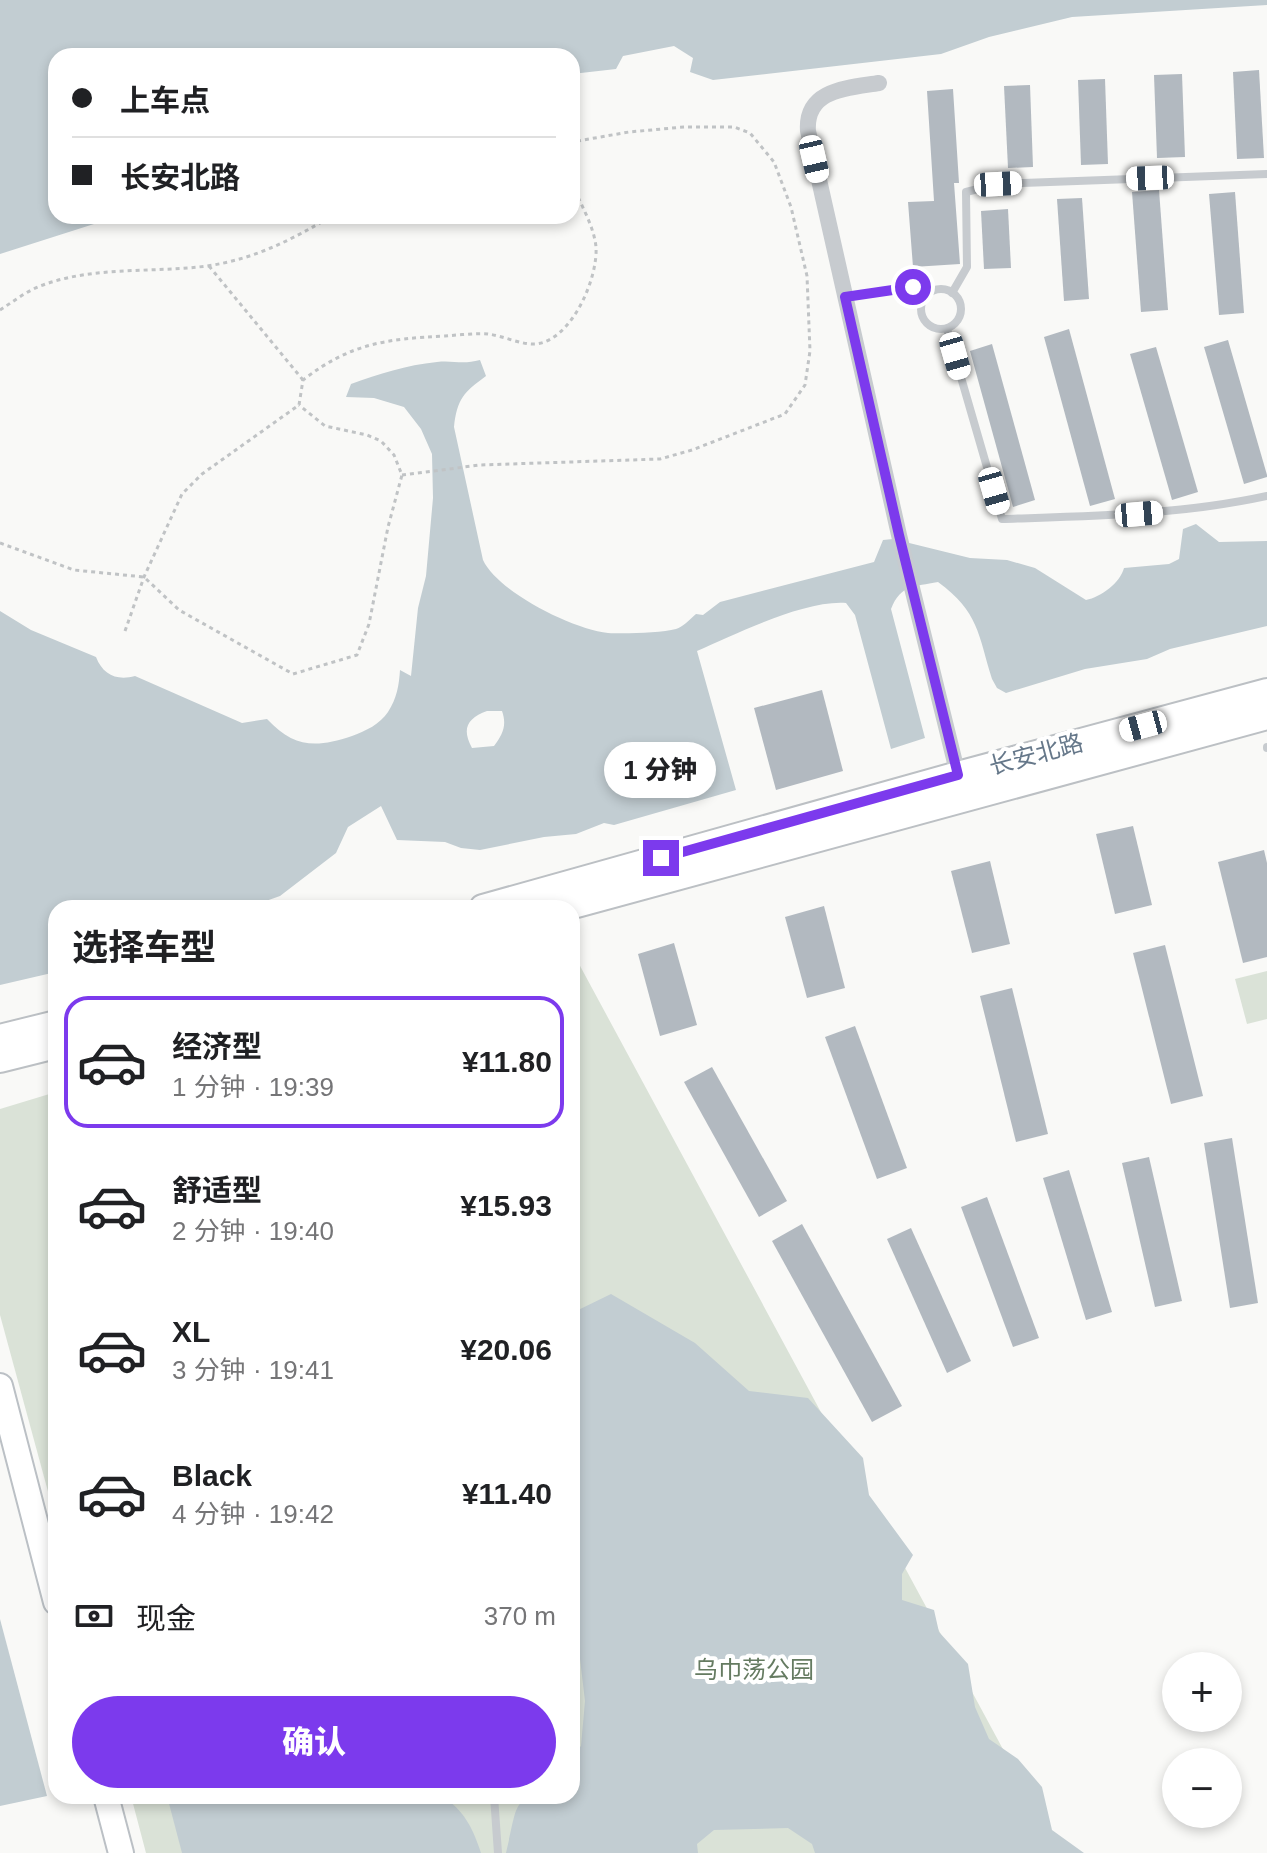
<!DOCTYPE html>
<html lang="zh">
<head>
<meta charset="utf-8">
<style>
  :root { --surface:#fff; --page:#f2f2f2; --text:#202124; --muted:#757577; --line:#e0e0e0; --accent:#7c3aed }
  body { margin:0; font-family:Helvetica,"Noto Sans SC",sans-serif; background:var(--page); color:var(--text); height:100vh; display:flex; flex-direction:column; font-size:30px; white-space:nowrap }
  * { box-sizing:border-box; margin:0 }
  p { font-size:26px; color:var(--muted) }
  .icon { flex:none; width:44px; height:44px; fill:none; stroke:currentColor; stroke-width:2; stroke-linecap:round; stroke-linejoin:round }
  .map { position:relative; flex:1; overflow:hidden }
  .sheet { position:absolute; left:48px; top:900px; width:532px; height:904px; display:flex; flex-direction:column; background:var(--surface); border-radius:24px; box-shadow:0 4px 12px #0003 }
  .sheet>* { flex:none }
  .top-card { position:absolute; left:48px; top:48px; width:532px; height:176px; border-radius:24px; box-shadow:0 4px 12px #0003; display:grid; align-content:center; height:176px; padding:0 24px; background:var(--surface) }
  .controls { position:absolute; left:1162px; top:1652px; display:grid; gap:16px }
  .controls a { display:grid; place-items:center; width:80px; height:80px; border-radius:50%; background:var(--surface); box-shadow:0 4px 12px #0003; font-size:40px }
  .end { position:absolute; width:36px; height:36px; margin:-18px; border:10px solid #7c3aed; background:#fff; box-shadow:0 0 0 4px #fff }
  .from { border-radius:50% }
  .bubble { position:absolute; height:56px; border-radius:28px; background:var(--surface); box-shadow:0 4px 12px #0003; font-size:26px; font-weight:800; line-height:56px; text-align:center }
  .car { position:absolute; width:24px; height:48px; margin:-24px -12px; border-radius:10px; box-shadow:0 0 6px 2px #0007; background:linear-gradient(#fff 24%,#345 0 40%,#fff 0 76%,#345 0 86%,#fff 0) }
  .top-card b { display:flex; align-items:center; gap:28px; height:76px; font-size:30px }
  .top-card b+b { border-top:2px solid var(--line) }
  .top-card i { width:20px; height:20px; background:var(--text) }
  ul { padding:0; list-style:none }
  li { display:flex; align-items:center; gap:24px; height:132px; margin:0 16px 12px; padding:0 8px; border:4px solid transparent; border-radius:24px }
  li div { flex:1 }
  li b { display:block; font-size:30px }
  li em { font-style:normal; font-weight:800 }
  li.current { border-color:var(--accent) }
  li>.icon { width:72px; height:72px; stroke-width:1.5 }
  h2 { padding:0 24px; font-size:36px; line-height:96px }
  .pay { display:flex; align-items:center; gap:20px; height:88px; padding:0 24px; font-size:30px }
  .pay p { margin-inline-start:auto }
  .button { display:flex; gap:16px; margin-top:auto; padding:16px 24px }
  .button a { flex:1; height:92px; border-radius:48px; background:var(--accent); color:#fff; font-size:32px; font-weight:800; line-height:92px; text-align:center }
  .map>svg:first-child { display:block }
</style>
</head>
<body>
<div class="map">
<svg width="1267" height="1853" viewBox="0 0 1267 1853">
  <rect width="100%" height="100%" fill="#f9f9f7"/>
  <g fill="#dae2d7">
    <path d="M 572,951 L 1059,1853 L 146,1853 L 131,1796 L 572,1796 Z"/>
    <path d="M 1267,971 L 1267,1019 L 1247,1024 L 1235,979 Z"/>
    <path d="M 56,1092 L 56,1521 L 0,1315 L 0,1109 Z"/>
  </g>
  <g fill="#c2cdd2" fill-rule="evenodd">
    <path d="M 0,0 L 1267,0 L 1267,5 L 1072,17 L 989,37 L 941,54 L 713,80 L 690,72 L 693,58 L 674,46 L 623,56 L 616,69 L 572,74 L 572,56 L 56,56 L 56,216 L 119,216 L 0,254 Z"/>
    <path d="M 480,360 L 486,376 C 464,392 457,399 454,427 L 483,560 C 498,592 572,629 608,633 C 624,634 661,633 676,629 C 683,627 690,619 696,614 L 703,615 L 720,602 L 874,562 L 883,540 L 893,539 L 970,558 L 1007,560 L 1035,568 L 1086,600 C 1101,597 1120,583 1124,568 L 1169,564 L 1179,559 L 1183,529 L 1196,524 L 1219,542 L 1267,541 L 1267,626 L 1170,649 L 1147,659 L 1085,669 L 1006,693 L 997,688 L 992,679 C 978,634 979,612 938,582 C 914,587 901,584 891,609 L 925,738 L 891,749 L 855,615 L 846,603 C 804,600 736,634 697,651 L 736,790 L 614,825 L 604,823 L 576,834 L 544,837 L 480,850 L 461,848 L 445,842 L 397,840 L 381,806 L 348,827 L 336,853 L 280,896 L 246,908 L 56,908 L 56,972 L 0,985 L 0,611 L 31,630 L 96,657 C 103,675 117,681 135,676 L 242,723 L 267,719 C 294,748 316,748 352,736 C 366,731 380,724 388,712 C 397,698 399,685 400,670 L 411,676 L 418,608 L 426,576 L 433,498 L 432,454 L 421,429 L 404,407 L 374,398 L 346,397 L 351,384 C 379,374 406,365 437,362 C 453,360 462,365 480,360 ZM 487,711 L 502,711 C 507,725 503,734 494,746 L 472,748 C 461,728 468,718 487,711 Z"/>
    <path d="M 611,1294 L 695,1343 L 749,1391 L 808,1398 L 863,1458 L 869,1495 L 913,1555 L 902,1574 L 902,1600 L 934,1610 L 939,1632 L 968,1664 L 975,1707 L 989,1739 L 1018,1759 L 1042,1787 L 1052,1830 L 1084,1853 L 815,1853 L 812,1844 L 788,1828 L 714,1830 L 697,1844 L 698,1853 L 506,1853 C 520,1795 510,1796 572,1796 L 572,1755 L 581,1746 L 585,1701 L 580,1659 L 572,1647 L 572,1313 Z"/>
    <path d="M 0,1619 L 47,1796 L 0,1806 Z"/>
    <path d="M 167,1796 L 441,1796 C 464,1809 473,1829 481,1853 L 182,1853 Z"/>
  </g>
  <g fill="#b2b9c0">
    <path d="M 1259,70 L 1264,158 L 1237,159 L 1233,72 Z"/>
    <path d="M 1182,74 L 1185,157 L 1157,158 L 1154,75 Z"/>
    <path d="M 1105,79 L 1108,164 L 1081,165 L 1078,80 Z"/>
    <path d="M 1030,85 L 1033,167 L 1008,168 L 1004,86 Z"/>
    <path d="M 953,89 L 959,183 L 954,183 L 960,264 L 913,267 L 908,202 L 934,201 L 927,91 Z"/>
    <path d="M 1159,190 L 1168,310 L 1141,312 L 1132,192 Z"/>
    <path d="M 1235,192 L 1244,313 L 1219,315 L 1209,194 Z"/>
    <path d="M 1082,198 L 1089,299 L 1064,301 L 1057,199 Z"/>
    <path d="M 1008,209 L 1011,268 L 984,269 L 981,211 Z"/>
    <path d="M 1069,329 L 1115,499 L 1090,506 L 1044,337 Z"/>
    <path d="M 1228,340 L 1267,475 L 1267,477 L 1244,484 L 1204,347 Z"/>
    <path d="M 992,344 L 1035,500 L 1013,507 L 970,351 Z"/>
    <path d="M 1156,347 L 1198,492 L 1172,500 L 1130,354 Z"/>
    <path d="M 822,690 L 843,771 L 776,790 L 754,708 Z"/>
    <path d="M 1133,826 L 1152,905 L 1115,914 L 1096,834 Z"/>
    <path d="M 1264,850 L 1267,863 L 1267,957 L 1243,963 L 1218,862 Z"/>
    <path d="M 990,861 L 1010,944 L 972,953 L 951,871 Z"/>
    <path d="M 824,906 L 845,988 L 807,998 L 785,917 Z"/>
    <path d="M 674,943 L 697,1025 L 660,1036 L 638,954 Z"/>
    <path d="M 1165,945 L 1203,1096 L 1171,1104 L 1133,953 Z"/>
    <path d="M 1012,988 L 1048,1134 L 1016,1142 L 980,996 Z"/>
    <path d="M 855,1026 L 907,1168 L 877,1179 L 825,1037 Z"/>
    <path d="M 712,1067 L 787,1201 L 759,1217 L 684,1082 Z"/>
    <path d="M 1232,1138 L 1258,1303 L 1230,1308 L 1204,1143 Z"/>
    <path d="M 1149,1157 L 1182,1301 L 1155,1307 L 1122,1163 Z"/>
    <path d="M 1069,1170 L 1112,1312 L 1086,1320 L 1043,1178 Z"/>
    <path d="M 987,1197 L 1039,1338 L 1013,1347 L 961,1207 Z"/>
    <path d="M 802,1224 L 902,1406 L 872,1422 L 772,1241 Z"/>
    <path d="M 911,1228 L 971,1361 L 947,1373 L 887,1239 Z"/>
  </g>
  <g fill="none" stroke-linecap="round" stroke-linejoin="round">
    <g stroke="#bbc0c5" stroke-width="28">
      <g id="secondary">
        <path d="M 0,1386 L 56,1602"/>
        <path d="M 106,1796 L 121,1853"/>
      </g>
    </g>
    <g stroke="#bcc0c4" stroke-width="30">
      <g id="primary">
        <path d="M 483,908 L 958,775 L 1267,692"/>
        <path d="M 562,908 L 1267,716"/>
        <path d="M 0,1038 L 56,1024"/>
        <path d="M 0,1059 L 56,1045"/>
      </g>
    </g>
    <g stroke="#c0c3c5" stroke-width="3" stroke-dasharray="4 4" stroke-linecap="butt">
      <path d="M 209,266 L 303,380"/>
      <path d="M 0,310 C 14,301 28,290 43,285 C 94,266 153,273 207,266 C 255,259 291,240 332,216"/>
      <path d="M 402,475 L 480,465 L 660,459 L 692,450 L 785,414 L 805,385 L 810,351 L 807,276 L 791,207 L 774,162 L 750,133 L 734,127 L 684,127 L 629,132 L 572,142"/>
      <path d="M 0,543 L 74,570 L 144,577 L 179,610 L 293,674 L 357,655 L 369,624 L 388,527 L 402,475 L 394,455 L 381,441 L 367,435 L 325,426 L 299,405"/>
      <path d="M 125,631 L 144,577 L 182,494 L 202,474 L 299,405 L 303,380 C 351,343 386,339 445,336 C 459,335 475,333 488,334 C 504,336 521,345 536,344 C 572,340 598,278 596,247 C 594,226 580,203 572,184"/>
    </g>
    <g stroke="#c7cbcf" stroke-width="8">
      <circle cx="941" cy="309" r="20"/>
      <path d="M 952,293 L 967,267 L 966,192 L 998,184 L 1267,174"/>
      <path d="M 845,297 L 913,287 L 930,292"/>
      <path d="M 947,329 L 1002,519 C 1091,516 1180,515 1267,496"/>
      <path d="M 1267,747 L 1267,748"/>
      <path d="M 494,1796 L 498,1853"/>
    </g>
    <path stroke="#c7cbcf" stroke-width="16" d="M 879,83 C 848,88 805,89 808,131 L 899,535 L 958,775"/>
    <use href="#secondary" stroke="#fff" stroke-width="24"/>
    <use href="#primary" stroke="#fff" stroke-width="26"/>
  </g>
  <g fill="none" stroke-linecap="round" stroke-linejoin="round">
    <path stroke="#7c3aed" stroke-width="10" d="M 661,858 L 958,775 L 899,535 L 845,297 L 913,287"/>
  </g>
  <g text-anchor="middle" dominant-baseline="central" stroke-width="8" stroke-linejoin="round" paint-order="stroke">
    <g font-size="24" fill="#66788a" stroke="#fff">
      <text transform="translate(1036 754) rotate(-15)">长安北路</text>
    </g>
    <g font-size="24" fill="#657b61" stroke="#fff">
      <text x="754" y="1669">乌巾荡公园</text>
    </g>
  </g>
</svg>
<div class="controls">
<a>+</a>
<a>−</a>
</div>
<i class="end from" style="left:913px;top:287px"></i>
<i class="end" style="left:661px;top:858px"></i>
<div class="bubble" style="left:604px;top:742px;width:112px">1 分钟</div>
<i class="car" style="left:814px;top:159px;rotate:167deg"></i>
<i class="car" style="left:1150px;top:178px;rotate:268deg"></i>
<i class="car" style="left:998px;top:184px;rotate:87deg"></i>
<i class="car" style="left:955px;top:356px;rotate:164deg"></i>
<i class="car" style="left:994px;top:491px;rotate:164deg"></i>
<i class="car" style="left:1139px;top:514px;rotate:85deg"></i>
<i class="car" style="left:1143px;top:726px;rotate:255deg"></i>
<div class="top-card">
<b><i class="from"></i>上车点</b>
<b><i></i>长安北路</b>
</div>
<section class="sheet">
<h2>选择车型</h2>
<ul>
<li class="current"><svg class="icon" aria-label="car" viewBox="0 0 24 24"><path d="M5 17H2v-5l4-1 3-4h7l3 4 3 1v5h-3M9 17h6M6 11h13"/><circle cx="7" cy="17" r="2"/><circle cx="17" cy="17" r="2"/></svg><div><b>经济型</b><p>1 分钟 · 19:39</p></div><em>¥11.80</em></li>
<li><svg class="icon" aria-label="car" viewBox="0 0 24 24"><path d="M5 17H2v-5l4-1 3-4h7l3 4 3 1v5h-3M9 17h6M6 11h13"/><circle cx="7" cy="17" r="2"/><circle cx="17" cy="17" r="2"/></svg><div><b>舒适型</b><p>2 分钟 · 19:40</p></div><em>¥15.93</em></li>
<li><svg class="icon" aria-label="car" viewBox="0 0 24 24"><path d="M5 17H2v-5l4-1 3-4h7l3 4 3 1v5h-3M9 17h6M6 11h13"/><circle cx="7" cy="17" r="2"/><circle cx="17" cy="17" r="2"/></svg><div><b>XL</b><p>3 分钟 · 19:41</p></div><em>¥20.06</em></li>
<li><svg class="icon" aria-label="car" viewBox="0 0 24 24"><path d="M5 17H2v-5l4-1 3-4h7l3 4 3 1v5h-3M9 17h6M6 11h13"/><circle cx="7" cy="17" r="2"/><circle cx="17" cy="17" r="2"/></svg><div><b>Black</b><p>4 分钟 · 19:42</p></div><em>¥11.40</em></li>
</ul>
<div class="pay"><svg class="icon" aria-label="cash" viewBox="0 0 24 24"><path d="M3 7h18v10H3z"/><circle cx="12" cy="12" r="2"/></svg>现金<p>370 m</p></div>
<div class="button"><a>确认</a></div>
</section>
</div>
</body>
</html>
